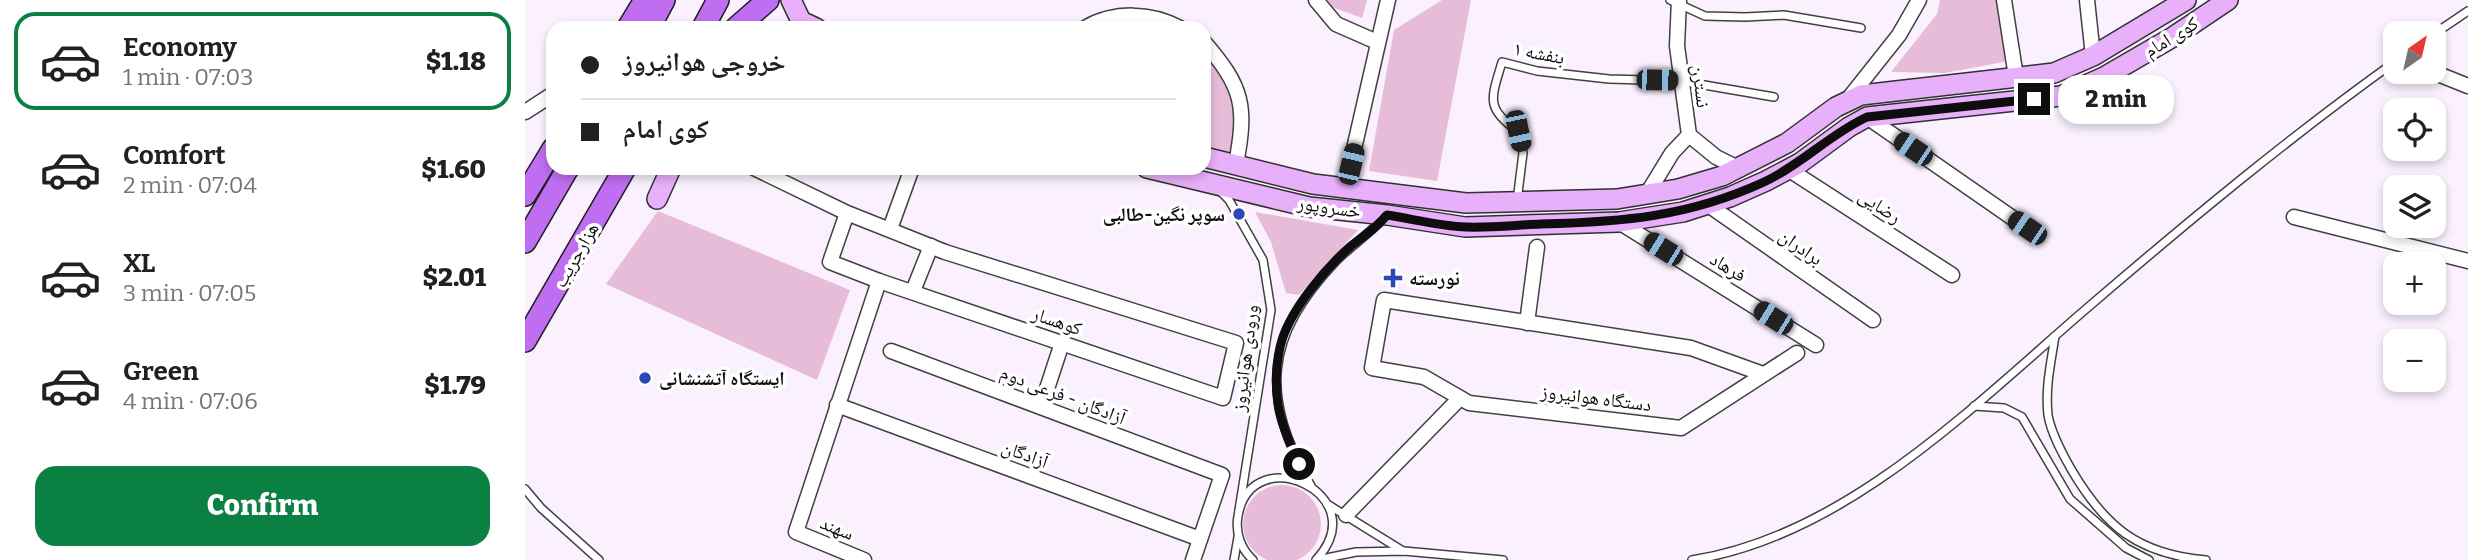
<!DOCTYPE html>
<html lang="en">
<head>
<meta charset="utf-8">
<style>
  :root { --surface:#fff; --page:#f2f2f2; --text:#202124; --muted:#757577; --line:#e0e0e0; --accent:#0b8043 }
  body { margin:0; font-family:Bitter,"Noto Naskh Arabic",serif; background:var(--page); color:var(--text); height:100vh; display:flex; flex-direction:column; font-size:26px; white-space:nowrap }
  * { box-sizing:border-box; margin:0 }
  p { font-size:23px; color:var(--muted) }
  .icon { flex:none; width:38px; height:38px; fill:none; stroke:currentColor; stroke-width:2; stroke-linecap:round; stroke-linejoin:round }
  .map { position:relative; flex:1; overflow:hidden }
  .details { display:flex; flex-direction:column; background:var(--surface); width:525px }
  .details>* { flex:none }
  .banner { position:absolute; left:21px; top:21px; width:665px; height:154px; border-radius:21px; box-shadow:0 4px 10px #0003; display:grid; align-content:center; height:154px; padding:0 35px; background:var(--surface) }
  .needle { width:46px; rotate:34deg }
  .tools { position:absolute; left:1858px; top:21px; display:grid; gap:14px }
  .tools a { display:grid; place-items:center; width:63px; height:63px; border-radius:14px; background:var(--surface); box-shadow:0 4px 10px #0003; font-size:35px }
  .end { position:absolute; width:32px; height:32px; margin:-16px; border:9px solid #0e0e0e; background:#fff; box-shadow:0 0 0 4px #fff }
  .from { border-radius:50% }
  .bubble { position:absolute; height:49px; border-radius:21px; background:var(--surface); box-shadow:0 4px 10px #0003; font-size:23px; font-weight:800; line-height:49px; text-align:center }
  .car { position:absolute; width:21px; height:42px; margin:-21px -10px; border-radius:9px; box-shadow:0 0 5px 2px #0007; background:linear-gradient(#222 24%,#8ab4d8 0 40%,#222 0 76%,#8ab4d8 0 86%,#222 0) }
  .banner b { display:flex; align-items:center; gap:24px; height:66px; font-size:26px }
  .banner b+b { border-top:2px solid var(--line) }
  .banner i { width:18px; height:18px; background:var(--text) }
  ul { padding:12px 0 0; list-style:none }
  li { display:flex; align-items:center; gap:21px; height:98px; margin:0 14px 10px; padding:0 21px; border:4px solid transparent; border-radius:21px }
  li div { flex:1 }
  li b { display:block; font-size:26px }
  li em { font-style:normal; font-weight:800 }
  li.selected { border-color:var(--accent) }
  li>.icon { width:63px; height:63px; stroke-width:1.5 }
  .button { display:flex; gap:14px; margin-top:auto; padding:14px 35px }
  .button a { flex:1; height:80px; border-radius:21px; background:var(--accent); color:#fff; font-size:28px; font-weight:800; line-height:80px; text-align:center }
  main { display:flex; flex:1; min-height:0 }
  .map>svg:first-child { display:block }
</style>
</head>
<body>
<main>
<section class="details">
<ul>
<li class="selected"><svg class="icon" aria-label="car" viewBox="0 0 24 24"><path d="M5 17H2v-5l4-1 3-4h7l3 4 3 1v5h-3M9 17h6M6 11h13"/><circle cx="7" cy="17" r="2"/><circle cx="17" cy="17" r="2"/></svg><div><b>Economy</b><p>1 min · 07:03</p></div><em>$1.18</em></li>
<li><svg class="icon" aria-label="car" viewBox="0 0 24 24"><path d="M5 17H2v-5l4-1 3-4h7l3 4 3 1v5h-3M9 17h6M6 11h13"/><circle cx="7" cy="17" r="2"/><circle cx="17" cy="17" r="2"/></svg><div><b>Comfort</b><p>2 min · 07:04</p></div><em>$1.60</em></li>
<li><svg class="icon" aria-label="car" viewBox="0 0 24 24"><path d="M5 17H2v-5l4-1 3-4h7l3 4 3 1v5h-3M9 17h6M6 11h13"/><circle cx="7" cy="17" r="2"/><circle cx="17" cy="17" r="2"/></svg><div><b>XL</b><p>3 min · 07:05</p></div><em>$2.01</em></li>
<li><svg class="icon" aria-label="car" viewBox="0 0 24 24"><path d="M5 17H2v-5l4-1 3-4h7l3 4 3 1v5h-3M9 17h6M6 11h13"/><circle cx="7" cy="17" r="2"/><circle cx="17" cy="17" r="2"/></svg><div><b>Green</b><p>4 min · 07:06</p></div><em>$1.79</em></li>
</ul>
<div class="button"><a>Confirm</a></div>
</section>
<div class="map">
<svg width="1943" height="560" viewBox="0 0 1943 560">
  <rect width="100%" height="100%" fill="#faf0fe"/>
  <g fill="#e7bcd8">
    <path d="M 803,0 L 842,0 L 837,18 L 804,6 Z"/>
    <path d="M 917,0 L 946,0 L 912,181 L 844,171 L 869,30 Z"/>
    <path d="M 1415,0 L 1477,0 L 1484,61 L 1420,73 L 1366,72 L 1412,14 Z"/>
    <path d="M 679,55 L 706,83 L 710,110 L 708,158 L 679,149 Z"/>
    <path d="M 133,211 L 325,290 L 292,380 L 81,284 Z"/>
    <path d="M 730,212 L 833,230 L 774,295 L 761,293 L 746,242 Z"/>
    <circle cx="757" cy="524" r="39"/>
  </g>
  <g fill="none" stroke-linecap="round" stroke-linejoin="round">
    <g stroke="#414141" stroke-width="10">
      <g id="lane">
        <path d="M 1145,0 L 1180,16 L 1220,17 L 1259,15 L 1336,28"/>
        <path d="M 1909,34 L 1943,11"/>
        <path d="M 695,191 L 704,200 L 738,260 L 746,310 L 714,510"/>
        <path d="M 992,201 L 998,153 L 993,131 C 959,108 967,97 977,62 L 1012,71 L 1084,79 L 1156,81 L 1249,97"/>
        <path d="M 1530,336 C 1526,362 1520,388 1523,415 C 1526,433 1537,453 1546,469 C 1580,527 1613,554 1681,560"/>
        <path d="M 1449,406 L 1479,408 L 1497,417 L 1545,499 L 1601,548 L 1624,560"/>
        <path d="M 786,486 C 735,396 739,337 811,261 C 826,246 844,234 859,218"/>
        <path d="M 0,489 L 16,508 L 74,560"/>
        <path d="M 802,504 L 878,551"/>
        <path d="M 709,560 L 713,537"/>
        <path d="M 728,560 C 716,549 710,533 713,516 C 726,438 852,494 791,560"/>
        <path d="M 792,560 L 831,552 L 879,551 L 978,560"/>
        <path d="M 1167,560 C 1323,536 1453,401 1568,303 C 1666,219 1766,136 1871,61"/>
      </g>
    </g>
    <g stroke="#414141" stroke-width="17">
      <g id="street">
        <path d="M 791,0 L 811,24 L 852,42"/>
        <path d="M 1154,0 L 1152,46 L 1164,135"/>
        <path d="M 1479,0 L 1491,77"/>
        <path d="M 1562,0 L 1568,56"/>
        <path d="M 560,28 C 589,11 626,12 655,28"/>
        <path d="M 679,42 C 718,87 722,106 711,164"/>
        <path d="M 1908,72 L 1943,86"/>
        <path d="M 1324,98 L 1374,35 L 1394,0"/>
        <path d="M 0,112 L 28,94"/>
        <path d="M 1342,117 L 1502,228"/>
        <path d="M 229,168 L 322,213 L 420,252 L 711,343 L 698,398 L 354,281 L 305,262 L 322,213"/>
        <path d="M 1263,169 L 1427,275"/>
        <path d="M 820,188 L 863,0"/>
        <path d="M 1122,194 L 1147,153 L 1164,135 L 1191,157 L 1213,168"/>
        <path d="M 1182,204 L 1348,320"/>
        <path d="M 1769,217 L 1943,261"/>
        <path d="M 1094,222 L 1291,345"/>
        <path d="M 365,229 L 387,168"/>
        <path d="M 388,291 L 406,246"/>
        <path d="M 1002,323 L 1012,247"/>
        <path d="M 366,351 L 697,475 L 668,560"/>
        <path d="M 1238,374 L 1166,348 L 859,300 L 847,368 L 899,377 L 944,403 L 1156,428 L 1272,353"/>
        <path d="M 312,405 L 675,539"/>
        <path d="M 516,407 L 537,343"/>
        <path d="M 821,515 L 935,398"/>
        <path d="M 339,560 L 271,532 L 354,281"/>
      </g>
    </g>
    <g stroke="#303030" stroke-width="22">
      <g id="secondary">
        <path d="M 266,0 L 276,21 L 291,28"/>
        <path d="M 679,157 L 788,184 L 941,203 L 1092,199 L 1153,189 L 1197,176 L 1262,143 L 1311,107 L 1336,95 L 1529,73 L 1568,56 L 1661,0"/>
        <path d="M 622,168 L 784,207 L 862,215 L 940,227 L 1094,222 L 1158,212 L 1205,197 L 1241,181 L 1275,163 L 1324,127 L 1342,117 L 1536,96 L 1579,77 L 1648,37 L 1703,0"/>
        <path d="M 132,199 L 146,168"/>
      </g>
    </g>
    <g stroke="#1f1f1f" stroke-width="24">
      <g id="primary">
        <path d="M 103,28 L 120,0"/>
        <path d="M 124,28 L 139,0"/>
        <path d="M 178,28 L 193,0"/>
        <path d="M 211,28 L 243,0"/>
        <path d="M 0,195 L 28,149"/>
        <path d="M 0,242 L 43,168"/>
        <path d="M 0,341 L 100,168"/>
      </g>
    </g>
    <use href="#lane" stroke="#fff" stroke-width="7"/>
    <use href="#street" stroke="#fff" stroke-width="14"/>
    <use href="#secondary" stroke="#e8affa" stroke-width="19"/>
    <use href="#primary" stroke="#bf6ef1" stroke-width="21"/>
  </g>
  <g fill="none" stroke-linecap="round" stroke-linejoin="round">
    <path stroke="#0e0e0e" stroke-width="9" d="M 774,464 C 766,445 756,425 753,404 C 750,385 751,359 757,340 C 767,308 801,268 826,246 C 840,235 850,229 862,215 C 888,219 915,226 941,227 C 966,228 991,225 1016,224 C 1097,222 1163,217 1239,182 C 1276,165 1305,134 1342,117 L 1509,99"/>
  </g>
  <g fill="#2e47b7" stroke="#fff" stroke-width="2.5">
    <circle cx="714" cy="214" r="7"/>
    <path d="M864.5 267.5h7v7h7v7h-7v7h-7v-7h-7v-7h7z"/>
    <circle cx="120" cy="378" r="7"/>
  </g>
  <g text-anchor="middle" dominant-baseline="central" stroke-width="7" stroke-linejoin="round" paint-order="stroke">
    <g font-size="19" fill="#0e0e0e" stroke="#fff">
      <text transform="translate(1646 37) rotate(-32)">کوی امام</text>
      <text transform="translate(1014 53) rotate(11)">بنفشه ۱</text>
      <text transform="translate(1176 86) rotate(83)">نسترن</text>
      <text transform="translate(1355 206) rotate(33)">رضایی</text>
      <text transform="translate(804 207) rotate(8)">خسروپور</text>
      <text transform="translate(1276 247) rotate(35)">برادران</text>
      <text transform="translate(51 255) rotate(-60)">هزارجریب</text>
      <text transform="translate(1203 267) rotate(32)">فرهاد</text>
      <text transform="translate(532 321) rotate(19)">کوهسار</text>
      <text transform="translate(720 358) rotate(-83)">ورودی هوانیروز</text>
      <text transform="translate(538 395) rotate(21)">آزادگان - فرعی دوم</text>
      <text transform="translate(1071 398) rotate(7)">دستگاه هوانیروز</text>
      <text transform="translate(500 454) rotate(20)">آزادگان</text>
      <text transform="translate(312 528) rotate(22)">سهند</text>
    </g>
    <g font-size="19" font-weight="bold" fill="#0e0e0e" stroke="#fff" text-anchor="start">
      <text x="700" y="214" text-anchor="end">سوپر نگین-طالبی</text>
      <text x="884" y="278">نورسته</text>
      <text x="134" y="378">ایستگاه آتشنشانی</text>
    </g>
  </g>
</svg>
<div class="tools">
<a><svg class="needle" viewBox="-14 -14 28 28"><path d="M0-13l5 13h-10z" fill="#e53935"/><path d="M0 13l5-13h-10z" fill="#757577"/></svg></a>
<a><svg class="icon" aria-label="locate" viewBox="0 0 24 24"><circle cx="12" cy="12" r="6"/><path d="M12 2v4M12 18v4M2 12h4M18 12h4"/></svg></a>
<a><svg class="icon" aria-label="layers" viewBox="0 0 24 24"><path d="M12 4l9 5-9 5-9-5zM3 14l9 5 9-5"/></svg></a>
<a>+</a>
<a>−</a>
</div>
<i class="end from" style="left:774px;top:464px"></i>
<i class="end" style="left:1509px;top:99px"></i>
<div class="bubble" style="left:1533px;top:75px;width:116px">2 min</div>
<i class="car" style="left:1132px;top:80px;rotate:91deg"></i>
<i class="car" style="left:993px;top:131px;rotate:168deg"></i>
<i class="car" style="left:1388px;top:149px;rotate:304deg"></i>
<i class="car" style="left:826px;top:164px;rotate:13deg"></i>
<i class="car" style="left:1502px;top:228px;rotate:304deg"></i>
<i class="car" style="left:1138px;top:249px;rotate:302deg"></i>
<i class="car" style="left:1248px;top:318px;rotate:302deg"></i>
<div class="banner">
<b><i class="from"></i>خروجی هوانیروز</b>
<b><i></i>کوی امام</b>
</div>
</div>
</main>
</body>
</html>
